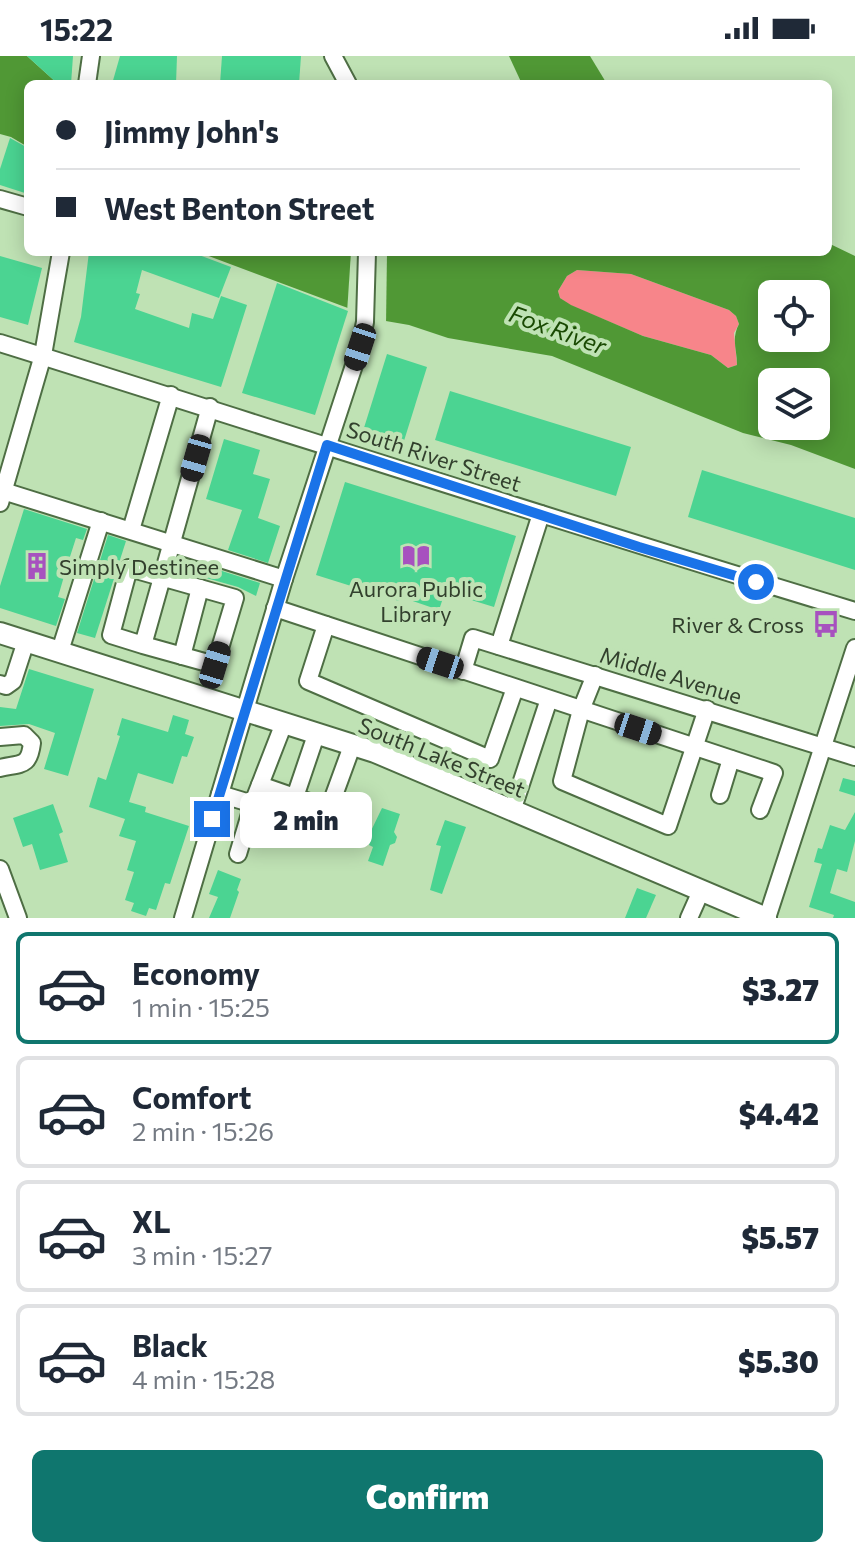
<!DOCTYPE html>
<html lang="en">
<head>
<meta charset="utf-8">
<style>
  :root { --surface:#fff; --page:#f6f6f7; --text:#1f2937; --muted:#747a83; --line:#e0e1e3; --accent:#0f766e }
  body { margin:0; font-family:Commissioner,sans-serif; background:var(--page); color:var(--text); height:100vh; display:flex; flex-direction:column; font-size:30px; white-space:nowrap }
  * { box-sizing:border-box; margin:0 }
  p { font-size:26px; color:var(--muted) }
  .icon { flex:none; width:44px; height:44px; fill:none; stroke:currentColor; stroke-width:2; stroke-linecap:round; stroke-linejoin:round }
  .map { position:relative; height:862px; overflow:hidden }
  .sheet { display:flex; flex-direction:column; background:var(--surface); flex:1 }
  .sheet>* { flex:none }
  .top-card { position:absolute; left:24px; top:24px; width:808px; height:176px; border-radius:12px; box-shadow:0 4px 20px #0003; display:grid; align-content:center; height:176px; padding:0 32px; background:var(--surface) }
  .fabs { position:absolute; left:758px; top:224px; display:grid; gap:16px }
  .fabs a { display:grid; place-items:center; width:72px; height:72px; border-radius:12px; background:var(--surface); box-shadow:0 4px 20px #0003; font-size:40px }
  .end { position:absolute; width:36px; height:36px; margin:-18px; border:10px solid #1a73e8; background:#fff; box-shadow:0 0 0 4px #fff }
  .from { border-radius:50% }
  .bubble { position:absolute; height:56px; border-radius:12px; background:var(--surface); box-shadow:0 4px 20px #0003; font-size:26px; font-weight:800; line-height:56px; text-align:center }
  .car { position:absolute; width:24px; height:48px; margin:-24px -12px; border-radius:10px; box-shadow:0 0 6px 2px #0007; background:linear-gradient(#222 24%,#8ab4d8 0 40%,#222 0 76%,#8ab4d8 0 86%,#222 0) }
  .top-card b { display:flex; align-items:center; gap:28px; height:76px; font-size:30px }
  .top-card b+b { border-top:2px solid var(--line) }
  .top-card i { width:20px; height:20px; background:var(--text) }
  ul { padding:14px 0 0; list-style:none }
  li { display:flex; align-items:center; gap:24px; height:112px; margin:0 16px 12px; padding:0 16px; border:4px solid var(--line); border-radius:12px }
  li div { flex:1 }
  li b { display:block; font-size:30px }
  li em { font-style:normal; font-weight:800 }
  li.on { border-color:var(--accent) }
  li>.icon { width:72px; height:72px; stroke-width:1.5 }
  .button { display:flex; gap:16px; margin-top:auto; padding:16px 32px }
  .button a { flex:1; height:92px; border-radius:12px; background:var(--accent); color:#fff; font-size:32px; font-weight:800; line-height:92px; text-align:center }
  .status { display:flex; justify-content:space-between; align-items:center; height:56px; padding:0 40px; background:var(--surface); direction:ltr }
  .status svg { height:22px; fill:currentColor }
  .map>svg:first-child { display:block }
</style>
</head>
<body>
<div class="status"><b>15:22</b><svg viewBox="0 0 49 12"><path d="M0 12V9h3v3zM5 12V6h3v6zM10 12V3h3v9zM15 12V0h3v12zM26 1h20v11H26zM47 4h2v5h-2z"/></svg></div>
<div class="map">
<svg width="855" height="862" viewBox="0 0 855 862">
  <rect width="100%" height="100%" fill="#bfe2b4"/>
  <path fill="#f7858a" d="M 577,214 L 631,218 L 729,254 L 736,260 L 739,268 L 734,277 L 737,309 L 728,312 L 711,299 L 643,280 L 570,249 L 560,242 L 558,235 L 567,220 Z"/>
  <g fill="#509835" fill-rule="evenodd">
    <path d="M 0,0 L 27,0 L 58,28 L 28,28 L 28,91 L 11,81 L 0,78 Z"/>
    <path d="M 509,0 L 590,0 L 607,28 L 522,28 Z"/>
    <path d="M 828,187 L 855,200 L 855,413 L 791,389 L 743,377 L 552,300 L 448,282 L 409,269 L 380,264 L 198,196 L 828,196 ZM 577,214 L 631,218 L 729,254 L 736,260 L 739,268 C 731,283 737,293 737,309 L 728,312 L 711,299 L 643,280 L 571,249 L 560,242 L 558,235 L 567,220 ZM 772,238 L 816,238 L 816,282 L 772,282 ZM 772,326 L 816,326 L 816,370 L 772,370 Z"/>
  </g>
  <path fill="#bfe2b4" d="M 351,196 L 387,196 L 386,269 L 347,257 Z"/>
  <g fill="#4bd492">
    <path d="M 27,0 L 73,0 L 71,28 L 58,28 Z"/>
    <path d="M 120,0 L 177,0 L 176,28 L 112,28 Z"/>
    <path d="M 222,0 L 301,0 L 299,28 L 220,28 Z"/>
    <path d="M 10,82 L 28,92 L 28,138 L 0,129 L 0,113 Z"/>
    <path d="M 89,196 L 191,196 L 231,211 L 219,242 L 142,214 L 136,237 L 140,238 L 135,253 L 189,272 L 192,257 L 213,263 L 221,240 L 247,249 L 221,331 L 74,286 L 81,261 Z"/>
    <path d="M 0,200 L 42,212 L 28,269 L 0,261 Z"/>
    <path d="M 277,227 L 348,255 L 315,359 L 242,337 Z"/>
    <path d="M 387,298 L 427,311 L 403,388 L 363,375 Z"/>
    <path d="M 450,335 L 631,391 L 616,440 L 435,384 Z"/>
    <path d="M 224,383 L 260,394 L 253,418 L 270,423 L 258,462 L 280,470 L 268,507 L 228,494 L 242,454 L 206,443 Z"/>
    <path d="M 702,414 L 855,462 L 855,514 L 688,461 Z"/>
    <path d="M 345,426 L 516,480 L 494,551 L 445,536 L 439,554 L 401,541 L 399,545 L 316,519 Z"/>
    <path d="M 24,453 L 87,473 L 83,484 L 76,482 L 67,510 L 58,541 L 65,543 L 56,570 L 0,552 L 0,530 Z"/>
    <path d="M 108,479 L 126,485 L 95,582 L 77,577 Z"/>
    <path d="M 203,509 L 260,527 L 256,540 L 238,531 L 199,520 Z"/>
    <path d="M 29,613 L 94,633 L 68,720 L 44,713 L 55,677 L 29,668 L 0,670 L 0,651 L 16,653 Z"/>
    <path d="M 173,659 L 189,664 L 185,678 L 194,681 L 187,701 L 182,700 L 173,728 L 138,717 L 129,746 L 146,751 L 145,756 L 189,770 L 170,828 L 165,827 L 156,854 L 149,852 L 146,860 L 131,855 L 134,847 L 125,844 L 134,816 L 127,814 L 136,785 L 119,780 L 125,763 L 89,751 L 98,721 L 106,724 L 120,680 L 117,679 L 122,662 L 168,676 Z"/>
    <path d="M 843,722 L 855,725 L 855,740 L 839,735 Z"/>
    <path d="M 268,743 L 285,749 L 281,763 L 264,756 Z"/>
    <path d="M 53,748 L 63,776 L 59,778 L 68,806 L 40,814 L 32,788 L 23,791 L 13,762 Z"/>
    <path d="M 382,752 L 400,758 L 394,776 L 397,781 L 395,787 L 390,789 L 383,810 L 368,805 L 373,791 L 369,789 L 372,779 L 369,779 Z"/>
    <path d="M 855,756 L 855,785 L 847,816 L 837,813 L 830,837 L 855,846 L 855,862 L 833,862 L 834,859 L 809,851 L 822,808 L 814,806 L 818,792 L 822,793 L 830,769 L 845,774 Z"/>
    <path d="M 295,758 L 312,764 L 308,780 L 290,773 Z"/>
    <path d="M 445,764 L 466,771 L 442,838 L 430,834 L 441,790 L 436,789 Z"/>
    <path d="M 218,814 L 241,823 L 237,834 L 239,836 L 230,862 L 209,862 L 218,841 L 209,838 Z"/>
    <path d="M 637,832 L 656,839 L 646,862 L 625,862 Z"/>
  </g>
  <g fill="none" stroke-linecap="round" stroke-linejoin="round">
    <g stroke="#4e6e44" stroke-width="20">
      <g id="minor">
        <path d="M 333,0 L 348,28"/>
        <path d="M 87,28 L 91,0"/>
        <path d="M 0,143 L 28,151"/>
        <path d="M 0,287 C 285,376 569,469 855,555"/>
        <path d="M 0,434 L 284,523"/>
        <path d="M 0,447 L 43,299 L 61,196"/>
        <path d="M 131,474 L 171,339"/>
        <path d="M 275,552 L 774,717 L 760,754"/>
        <path d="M 326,569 L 308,625 L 490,703 L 515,632"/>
        <path d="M 143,589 L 111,579 L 129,512 L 235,542 L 215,609 L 143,589 C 165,510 188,431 210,351"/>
        <path d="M 499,590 L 541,458"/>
        <path d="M 60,595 L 101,465"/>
        <path d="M 182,600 L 200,532"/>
        <path d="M 463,615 L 473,582 L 855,701"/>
        <path d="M 595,619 L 581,654 L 562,725 L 668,770 L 707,653"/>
        <path d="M 0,628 L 6,630 L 13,625 L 26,585"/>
        <path d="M 0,681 L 24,679 L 32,687 C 29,711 22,707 0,712"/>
        <path d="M 260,729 L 329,753 L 352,690"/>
        <path d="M 220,738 L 253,748 L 238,798"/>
        <path d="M 256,739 L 284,667"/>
        <path d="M 720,739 L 731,703"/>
        <path d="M 295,741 L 316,679"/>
        <path d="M 512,755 L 549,643"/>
        <path d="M 0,813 L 18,862"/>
        <path d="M 183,862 L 284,523 L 360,291 L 365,266 L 367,196"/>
        <path d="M 689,862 L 701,835"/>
        <path d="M 767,862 L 855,592"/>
      </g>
    </g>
    <g stroke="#4e6e44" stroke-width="24">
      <path id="major" d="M 0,577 L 375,696 L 766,862"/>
    </g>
    <use href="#minor" stroke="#fff" stroke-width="16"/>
    <use href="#major" stroke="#fff" stroke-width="20"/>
  </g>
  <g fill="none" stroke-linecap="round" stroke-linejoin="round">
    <path stroke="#1a73e8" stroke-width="10" d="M 212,763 L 327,389 L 639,491 L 756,526"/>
  </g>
  <defs>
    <g id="library-bare" transform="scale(2.16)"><path d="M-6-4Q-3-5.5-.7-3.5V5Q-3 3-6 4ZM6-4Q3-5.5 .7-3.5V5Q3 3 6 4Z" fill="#a751bf" stroke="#bfe2b4" stroke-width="2.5" paint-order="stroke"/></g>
    <g id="building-bare" transform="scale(2.16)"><path d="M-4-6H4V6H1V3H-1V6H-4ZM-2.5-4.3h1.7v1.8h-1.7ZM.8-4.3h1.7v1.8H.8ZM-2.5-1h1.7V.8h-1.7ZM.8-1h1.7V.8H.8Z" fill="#a751bf" stroke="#bfe2b4" stroke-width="2.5" paint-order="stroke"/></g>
    <g id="bus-bare" transform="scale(2.16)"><path d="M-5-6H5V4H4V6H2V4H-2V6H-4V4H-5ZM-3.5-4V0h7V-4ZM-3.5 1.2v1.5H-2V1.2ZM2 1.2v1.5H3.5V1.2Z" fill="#a751bf" stroke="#bfe2b4" stroke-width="2.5" paint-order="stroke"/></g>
  </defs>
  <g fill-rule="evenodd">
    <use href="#library-bare" x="416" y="500"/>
    <use href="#building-bare" x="37" y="510"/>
    <use href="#bus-bare" x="826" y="568"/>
  </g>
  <g text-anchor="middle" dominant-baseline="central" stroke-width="8" stroke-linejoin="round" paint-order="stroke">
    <g font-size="22" fill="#32402d" stroke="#bfe2b4">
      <text transform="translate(434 400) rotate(18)">South River Street</text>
      <text transform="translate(671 619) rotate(17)">Middle Avenue</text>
      <text transform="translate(442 701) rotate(22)">South Lake Street</text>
    </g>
    <g font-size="22" fill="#32402d" stroke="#bfe2b4" text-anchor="start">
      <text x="59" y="510">Simply Destinee</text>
      <text x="416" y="532" text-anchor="middle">Aurora Public<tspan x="416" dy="25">Library</tspan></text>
      <text x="804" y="568" text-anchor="end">River &amp; Cross</text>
    </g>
    <g font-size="24" font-style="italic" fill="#194902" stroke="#bfe2b4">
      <text transform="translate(558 273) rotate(20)">Fox River</text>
    </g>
  </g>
</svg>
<div class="fabs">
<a><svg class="icon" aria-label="locate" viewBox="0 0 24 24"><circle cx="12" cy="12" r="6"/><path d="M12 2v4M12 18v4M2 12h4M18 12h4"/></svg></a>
<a><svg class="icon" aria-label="layers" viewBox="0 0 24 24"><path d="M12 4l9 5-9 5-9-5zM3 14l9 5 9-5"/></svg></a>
</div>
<i class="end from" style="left:756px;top:526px"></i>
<i class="end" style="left:212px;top:763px"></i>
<div class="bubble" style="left:240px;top:736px;width:132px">2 min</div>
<i class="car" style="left:360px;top:291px;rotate:198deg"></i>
<i class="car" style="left:196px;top:402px;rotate:196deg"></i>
<i class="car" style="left:440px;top:607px;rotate:288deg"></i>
<i class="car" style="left:215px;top:609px;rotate:17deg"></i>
<i class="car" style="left:638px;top:673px;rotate:108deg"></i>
<div class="top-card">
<b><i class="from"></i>Jimmy John's</b>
<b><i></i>West Benton Street</b>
</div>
</div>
<section class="sheet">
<ul>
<li class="on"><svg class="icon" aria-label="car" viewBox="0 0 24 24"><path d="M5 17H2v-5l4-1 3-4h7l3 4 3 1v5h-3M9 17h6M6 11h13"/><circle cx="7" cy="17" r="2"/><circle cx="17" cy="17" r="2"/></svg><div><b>Economy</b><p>1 min · 15:25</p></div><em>$3.27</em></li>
<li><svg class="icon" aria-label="car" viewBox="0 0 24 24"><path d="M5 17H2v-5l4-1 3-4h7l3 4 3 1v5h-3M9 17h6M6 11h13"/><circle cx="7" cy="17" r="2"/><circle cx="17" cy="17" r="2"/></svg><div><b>Comfort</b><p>2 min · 15:26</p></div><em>$4.42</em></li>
<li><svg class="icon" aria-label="car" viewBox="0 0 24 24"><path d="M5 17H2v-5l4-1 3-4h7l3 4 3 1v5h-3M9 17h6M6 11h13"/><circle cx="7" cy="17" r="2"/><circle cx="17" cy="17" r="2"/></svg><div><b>XL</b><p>3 min · 15:27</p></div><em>$5.57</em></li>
<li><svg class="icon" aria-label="car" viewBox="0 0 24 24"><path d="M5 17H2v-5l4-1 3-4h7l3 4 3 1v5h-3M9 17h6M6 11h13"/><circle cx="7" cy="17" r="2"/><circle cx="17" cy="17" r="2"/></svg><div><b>Black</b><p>4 min · 15:28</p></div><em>$5.30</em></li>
</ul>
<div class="button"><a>Confirm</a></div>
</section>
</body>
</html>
